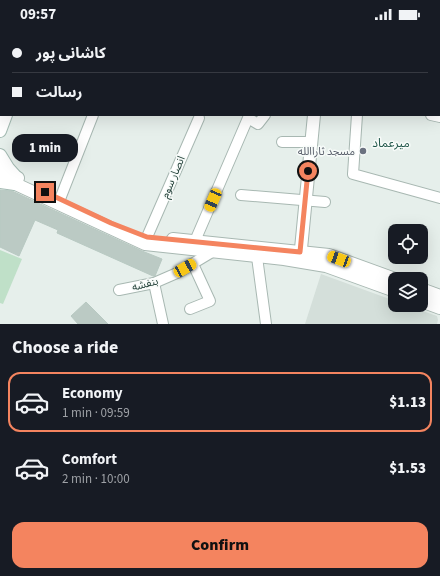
<!DOCTYPE html>
<html lang="en">
<head>
<meta charset="utf-8">
<style>
  :root { --surface:#171b24; --page:#242831; --text:#f1f3f6; --muted:#9ea1a6; --line:#363941; --accent:#f4845f }
  body { margin:0; font-family:"Source Sans 3","Noto Sans Arabic",sans-serif; background:var(--page); color:var(--text); height:100vh; display:flex; flex-direction:column; font-size:15px; white-space:nowrap }
  * { box-sizing:border-box; margin:0 }
  p { font-size:13px; color:var(--muted) }
  .icon { flex:none; width:22px; height:22px; fill:none; stroke:currentColor; stroke-width:2; stroke-linecap:round; stroke-linejoin:round }
  .map { position:relative; height:296px; overflow:hidden }
  .panel { display:flex; flex-direction:column; background:var(--surface); flex:1 }
  .panel>* { flex:none }
  .top-card { position:absolute; left:0px; top:0px; width:440px; height:88px; box-shadow:0 4px 16px #0002; display:grid; align-content:center; height:88px; padding:0 12px; background:var(--surface) }
  .tools { position:absolute; left:388px; top:196px; display:grid; gap:8px }
  .tools a { display:grid; place-items:center; width:40px; height:40px; border-radius:8px; background:var(--surface); box-shadow:0 4px 16px #0002; font-size:20px }
  .end { position:absolute; width:18px; height:18px; margin:-9px; border:5px solid #f4845f; background:#111; box-shadow:0 0 0 2px #111 }
  .from { border-radius:50% }
  .bubble { position:absolute; height:28px; border-radius:12px; background:var(--surface); box-shadow:0 4px 16px #0002; font-size:13px; font-weight:800; line-height:28px; text-align:center }
  .car { position:absolute; width:12px; height:24px; margin:-12px -6px; border-radius:5px; box-shadow:0 0 3px 1px #0007; background:linear-gradient(#f5c518 24%,#345 0 40%,#f5c518 0 76%,#345 0 86%,#f5c518 0) }
  .top-card b { display:flex; align-items:center; gap:14px; height:38px; font-size:15px }
  .top-card b+b { border-top:1px solid var(--line) }
  .top-card i { width:10px; height:10px; background:var(--text) }
  ul { padding:0; list-style:none }
  li { display:flex; align-items:center; gap:12px; height:60px; margin:0 8px 6px; padding:0 4px; border:2px solid transparent; border-radius:12px }
  li div { flex:1 }
  li b { display:block; font-size:15px }
  li em { font-style:normal; font-weight:800 }
  li.selected { border-color:var(--accent) }
  li>.icon { width:36px; height:36px; stroke-width:1.5 }
  h2 { padding:0 12px; font-size:18px; line-height:48px }
  .cta { display:flex; gap:8px; margin-top:auto; padding:8px 12px }
  .cta a { flex:1; height:46px; border-radius:12px; background:var(--accent); color:#111; font-size:16px; font-weight:800; line-height:46px; text-align:center }
  .status { display:flex; justify-content:space-between; align-items:center; height:28px; padding:0 20px; background:var(--surface); direction:ltr }
  .status svg { height:11px; fill:currentColor }
  .map>svg:first-child { display:block }
</style>
</head>
<body>
<div class="status"><b>09:57</b><svg viewBox="0 0 49 12"><path d="M0 12V9h3v3zM5 12V6h3v6zM10 12V3h3v9zM15 12V0h3v12zM26 1h20v11H26zM47 4h2v5h-2z"/></svg></div>
<div class="map">
<svg width="440" height="296" viewBox="0 0 440 296">
  <rect width="100%" height="100%" fill="#e6efeb"/>
  <path fill="#d4dfda" d="M 321,246 L 395,273 L 395,277 L 406,277 L 437,288 L 438,292 L 437,296 L 305,296 Z"/>
  <path fill="#bfe0c8" d="M 0,222 L 22,231 L 3,276 L 0,275 Z"/>
  <g fill="#bbcac4" stroke="#b8c9c2">
    <path d="M 0,162 L 12,163 L 142,223 L 162,231 L 155,248 L 153,248 L 57,205 L 58,202 L 35,192 L 19,228 L 0,219 Z"/>
    <path d="M 86,274 L 108,296 L 78,296 L 71,288 Z"/>
  </g>
  <g fill="none" stroke-linecap="round" stroke-linejoin="round">
    <g stroke="#a8b8b2" stroke-width="12">
      <g id="minor">
        <path d="M 103,0 L 105,1"/>
        <path d="M 305,0 L 308,1"/>
        <path d="M 381,1 L 381,0"/>
        <path d="M 439,21 L 440,22"/>
        <path d="M 357,87 L 353,146 L 440,170"/>
        <path d="M 431,87 L 440,89"/>
        <path d="M 282,114 L 311,114"/>
        <path d="M 241,167 L 325,174"/>
        <path d="M 60,171 L 93,87"/>
        <path d="M 147,209 L 199,90"/>
        <path d="M 195,213 L 248,90 L 258,96 L 265,87"/>
        <path d="M 257,229 L 266,296"/>
        <path d="M 154,255 L 163,296"/>
        <path d="M 119,262 L 154,255 L 177,245 L 212,224"/>
        <path d="M 190,281 L 210,273 L 193,236"/>
      </g>
    </g>
    <g stroke="#a8b8b2" stroke-width="14">
      <g id="tertiary">
        <path d="M 0,61 L 1,62"/>
        <path d="M 0,142 L 18,150"/>
        <path d="M 7,152 L 145,216 L 284,231 L 326,238 L 395,263"/>
        <path d="M 173,211 L 329,227 L 395,251"/>
        <path d="M 300,231 L 314,87"/>
        <path d="M 421,261 L 440,268"/>
        <path d="M 421,273 L 440,280"/>
      </g>
    </g>
    <g stroke="#a4bbb3" stroke-width="14">
      <g id="secondary">
        <path d="M 39,1 L 39,0"/>
        <path d="M 0,103 L 6,87"/>
        <path d="M 0,127 L 8,140 L 17,150"/>
        <path d="M 0,154 L 15,156"/>
      </g>
    </g>
    <use href="#minor" stroke="#fff" stroke-width="10"/>
    <use href="#tertiary" stroke="#fff" stroke-width="12"/>
    <use href="#secondary" stroke="#fff" stroke-width="12"/>
  </g>
  <g fill="none" stroke-linecap="round" stroke-linejoin="round">
    <path stroke="#f4845f" stroke-width="5" d="M 45,164 L 111,195 L 147,209 L 300,224 L 308,143"/>
  </g>
  <circle fill="#6b7280" stroke="#f7fbf9" stroke-width="1.5" cx="363" cy="123" r="4"/>
  <g text-anchor="middle" dominant-baseline="central" stroke-width="3" stroke-linejoin="round" paint-order="stroke">
    <g font-size="11" fill="#5b616d" stroke="#f7fbf9" text-anchor="end">
      <text x="355" y="123">مسجد ثاراالله</text>
    </g>
    <g font-size="11" fill="#24423a" stroke="#f7fbf9">
      <text transform="translate(173 149) rotate(-67)">انصار سوم</text>
      <text transform="translate(145 256) rotate(-15)">بنفشه</text>
    </g>
    <g font-size="12" fill="#1f5548" stroke="#f7fbf9">
      <text x="391" y="115">میرعماد</text>
    </g>
  </g>
</svg>
<div class="tools">
<a><svg class="icon" aria-label="locate" viewBox="0 0 24 24"><circle cx="12" cy="12" r="6"/><path d="M12 2v4M12 18v4M2 12h4M18 12h4"/></svg></a>
<a><svg class="icon" aria-label="layers" viewBox="0 0 24 24"><path d="M12 4l9 5-9 5-9-5zM3 14l9 5 9-5"/></svg></a>
</div>
<i class="end from" style="left:308px;top:143px"></i>
<i class="end" style="left:45px;top:164px"></i>
<div class="bubble" style="left:12px;top:106px;width:66px">1 min</div>
<i class="car" style="left:213px;top:172px;rotate:203deg"></i>
<i class="car" style="left:339px;top:231px;rotate:290deg"></i>
<i class="car" style="left:185px;top:240px;rotate:61deg"></i>
<div class="top-card">
<b><i class="from"></i>کاشانی پور</b>
<b><i></i>رسالت</b>
</div>
</div>
<section class="panel">
<h2>Choose a ride</h2>
<ul>
<li class="selected"><svg class="icon" aria-label="car" viewBox="0 0 24 24"><path d="M5 17H2v-5l4-1 3-4h7l3 4 3 1v5h-3M9 17h6M6 11h13"/><circle cx="7" cy="17" r="2"/><circle cx="17" cy="17" r="2"/></svg><div><b>Economy</b><p>1 min · 09:59</p></div><em>$1.13</em></li>
<li><svg class="icon" aria-label="car" viewBox="0 0 24 24"><path d="M5 17H2v-5l4-1 3-4h7l3 4 3 1v5h-3M9 17h6M6 11h13"/><circle cx="7" cy="17" r="2"/><circle cx="17" cy="17" r="2"/></svg><div><b>Comfort</b><p>2 min · 10:00</p></div><em>$1.53</em></li>
</ul>
<div class="cta"><a>Confirm</a></div>
</section>
</body>
</html>
